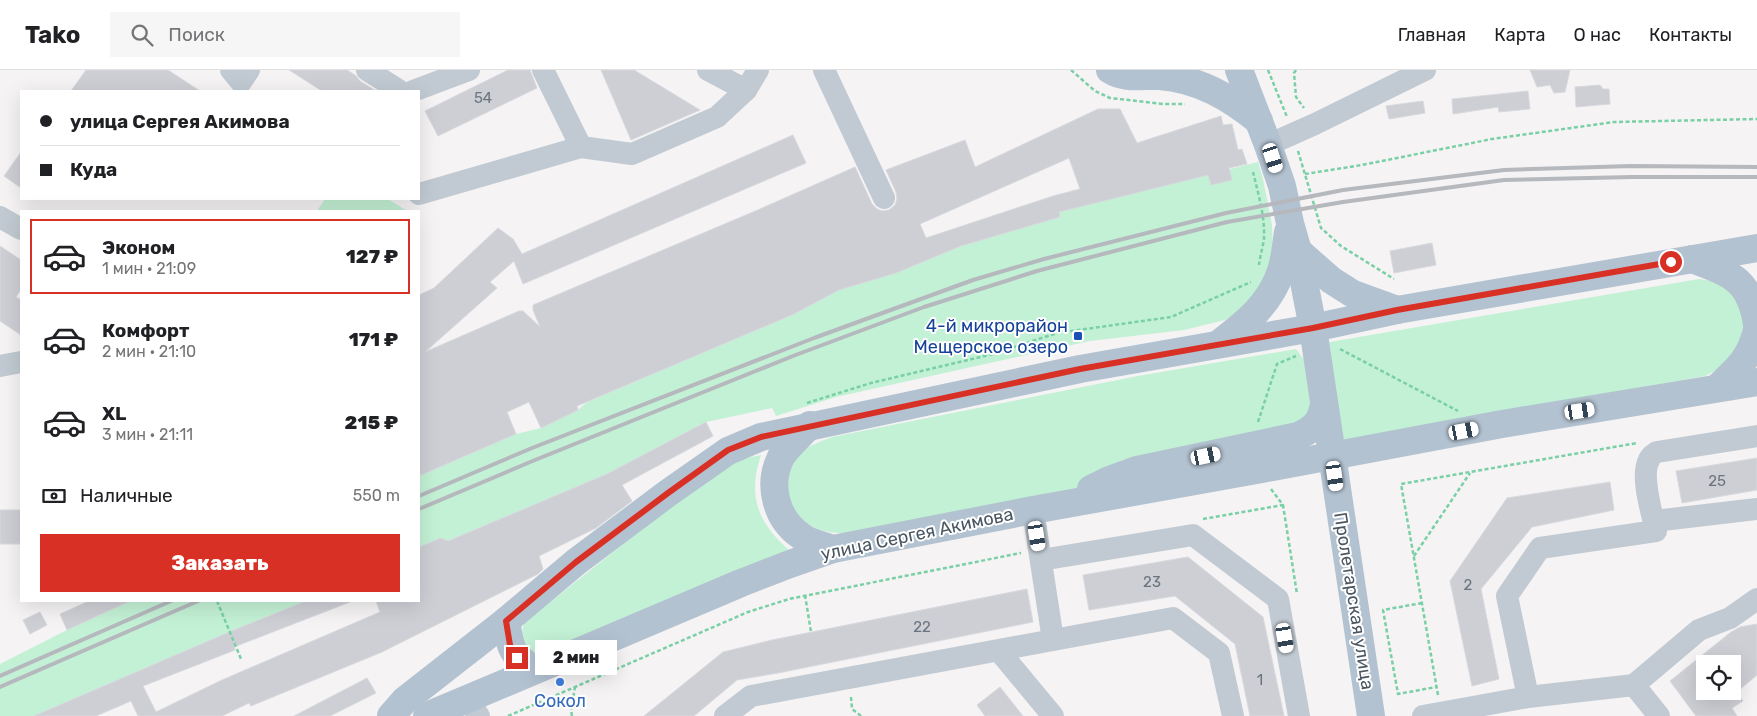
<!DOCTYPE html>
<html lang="ru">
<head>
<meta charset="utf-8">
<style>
  :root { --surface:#fff; --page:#f6f6f6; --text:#202124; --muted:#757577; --line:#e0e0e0; --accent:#d93025 }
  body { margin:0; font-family:Rubik,sans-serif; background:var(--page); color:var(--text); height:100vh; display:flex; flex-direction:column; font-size:19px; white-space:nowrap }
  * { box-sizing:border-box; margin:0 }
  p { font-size:16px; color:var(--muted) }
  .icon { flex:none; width:28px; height:28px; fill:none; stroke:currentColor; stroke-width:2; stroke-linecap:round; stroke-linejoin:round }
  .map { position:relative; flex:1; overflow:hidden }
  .details { position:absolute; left:20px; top:140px; width:400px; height:392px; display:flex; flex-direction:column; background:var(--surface); border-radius:0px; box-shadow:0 5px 20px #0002 }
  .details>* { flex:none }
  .guide { position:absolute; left:20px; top:20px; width:400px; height:110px; border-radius:0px; box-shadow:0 5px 20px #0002; display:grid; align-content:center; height:110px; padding:0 20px; background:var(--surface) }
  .buttons { position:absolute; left:1696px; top:585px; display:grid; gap:10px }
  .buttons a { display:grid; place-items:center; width:45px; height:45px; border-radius:0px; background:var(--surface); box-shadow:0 5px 20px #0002; font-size:25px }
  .end { position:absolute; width:22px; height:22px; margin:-11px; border:6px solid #d93025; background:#fff; box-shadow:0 0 0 2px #fff }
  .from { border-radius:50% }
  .bubble { position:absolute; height:35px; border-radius:0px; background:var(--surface); box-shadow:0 5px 20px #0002; font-size:16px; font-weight:800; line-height:35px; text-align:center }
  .car { position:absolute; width:15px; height:30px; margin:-15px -8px; border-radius:6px; box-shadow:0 0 4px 1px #0007; background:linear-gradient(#fff 24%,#345 0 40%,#fff 0 76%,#345 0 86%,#fff 0) }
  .guide b { display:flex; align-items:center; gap:18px; height:48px; font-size:19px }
  .guide b+b { border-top:1px solid var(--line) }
  .guide i { width:12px; height:12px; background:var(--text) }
  ul { padding:9px 0 0; list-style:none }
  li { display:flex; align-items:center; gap:15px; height:75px; margin:0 10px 8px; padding:0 10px; border:2px solid transparent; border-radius:0px }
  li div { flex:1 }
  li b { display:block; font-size:19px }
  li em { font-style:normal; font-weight:800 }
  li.on { border-color:var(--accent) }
  li>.icon { width:45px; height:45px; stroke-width:1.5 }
  .pay { display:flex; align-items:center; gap:12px; height:55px; padding:0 20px; font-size:19px }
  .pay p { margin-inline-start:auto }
  .button { display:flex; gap:10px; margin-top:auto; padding:10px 20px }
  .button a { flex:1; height:58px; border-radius:0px; background:var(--accent); color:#fff; font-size:20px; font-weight:800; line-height:58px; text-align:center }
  header { display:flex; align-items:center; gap:30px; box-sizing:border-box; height:70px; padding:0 25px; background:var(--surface); border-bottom:1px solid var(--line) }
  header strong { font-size:24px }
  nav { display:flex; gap:28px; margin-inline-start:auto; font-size:18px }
  .search { width:350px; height:45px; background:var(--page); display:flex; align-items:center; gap:12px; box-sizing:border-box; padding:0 18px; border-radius:0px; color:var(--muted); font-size:19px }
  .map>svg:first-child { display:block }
</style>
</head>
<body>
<header>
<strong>Tako</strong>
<div class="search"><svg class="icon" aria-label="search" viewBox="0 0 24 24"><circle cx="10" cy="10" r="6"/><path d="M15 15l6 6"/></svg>Поиск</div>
<nav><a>Главная</a><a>Карта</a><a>О нас</a><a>Контакты</a></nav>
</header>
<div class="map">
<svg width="1757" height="646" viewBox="0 0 1757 646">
  <rect width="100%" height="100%" fill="#f5f3f3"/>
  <g fill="#c3f1d5">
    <path d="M 1258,92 L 1263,109 L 1272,155 L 1273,181 L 1270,206 L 1244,239 L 1225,250 L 1184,260 L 1090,271 L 836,327 L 776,346 L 772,338 L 706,352 L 607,404 L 448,471 L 441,468 L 419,477 L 419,406 L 516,364 L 541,358 L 578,340 L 587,332 L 792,245 L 839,220 L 896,203 L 961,176 L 1060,147 L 1059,142 Z"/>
    <path d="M 325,129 L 388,129 L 407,141 L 317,141 Z"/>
    <path d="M 1699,209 L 1714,211 L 1732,222 L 1745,248 L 1743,268 L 1721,298 L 1705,306 L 1342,370 L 1324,273 Z"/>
    <path d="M 1296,279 L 1311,299 L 1315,349 L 1071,421 L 847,463 C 815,464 787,450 788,414 C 789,405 790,396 796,388 C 804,377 819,372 832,367 L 1138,306 Z"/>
    <path d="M 761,385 C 747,426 758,453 789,480 L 548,584 C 526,583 518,574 524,553 L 686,424 L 737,390 Z"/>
    <path d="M 130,531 L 306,531 L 34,646 L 0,646 L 0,594 L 67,560 Z"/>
  </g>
  <g fill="#cdcfd5" stroke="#d7d9de" fill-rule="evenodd">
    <path d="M 86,0 L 168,0 L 200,21 L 71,21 Z"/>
    <path d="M 289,0 L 347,0 L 355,5 L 360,11 L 376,21 L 322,21 Z"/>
    <path d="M 508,0 L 530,0 L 537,18 L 438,66 L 425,41 Z"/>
    <path d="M 601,0 L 634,0 L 700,40 L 631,70 Z"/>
    <path d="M 1530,0 L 1570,0 L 1565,22 L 1554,23 L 1550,15 L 1537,17 Z"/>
    <path d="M 1600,15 L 1603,19 L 1609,19 L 1610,34 L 1576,37 L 1575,17 Z"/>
    <path d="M 1528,21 L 1530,39 L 1499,42 L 1498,37 L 1453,44 L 1452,29 Z"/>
    <path d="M 1423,31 L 1425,43 L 1389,49 L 1386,36 Z"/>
    <path d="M 1098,39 L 1120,39 L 1137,73 L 1221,46 L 1223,55 L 1232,54 L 1238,80 L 1242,79 L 1247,94 L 1229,98 L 1232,110 L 1211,115 L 1208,105 L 1059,142 L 1060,147 L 961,176 L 896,203 L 839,220 L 792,245 L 577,336 L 578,340 L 541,358 L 529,332 L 507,342 L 516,364 L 419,406 L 419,225 L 434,218 L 498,158 L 513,169 L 522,184 L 793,65 L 806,93 L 523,214 L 514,191 L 490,212 L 497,218 L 425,282 L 519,241 L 523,241 L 540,257 L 533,240 L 533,235 L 760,139 L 855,97 L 872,134 L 877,139 L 882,141 L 889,140 L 895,135 L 897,129 L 896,122 L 886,100 L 965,70 L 975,97 ZM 1069,88 L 1080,119 L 1053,126 L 926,168 L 920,154 Z"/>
    <path d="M 21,82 L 21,118 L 4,106 Z"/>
    <path d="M 1432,173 L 1436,195 L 1394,203 L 1390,181 Z"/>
    <path d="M 0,176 L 21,190 L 21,219 L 16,227 L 21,230 L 21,265 L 0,251 Z"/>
    <path d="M 706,352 L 713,366 L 622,415 L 632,431 L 596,458 L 539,486 L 543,499 L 538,504 L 382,582 L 251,636 L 249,633 L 222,646 L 138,646 L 131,631 L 96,646 L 34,646 L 234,560 L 306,531 L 350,532 L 234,577 L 235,580 L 143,616 L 156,642 L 222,610 L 380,542 L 376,531 L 419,531 L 419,477 L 441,468 L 448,471 L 607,404 Z"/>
    <path d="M 1757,388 L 1757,420 L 1682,433 L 1676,401 Z"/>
    <path d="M 1610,412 L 1614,440 L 1532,457 L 1481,519 L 1499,609 L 1472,616 L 1450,511 L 1507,428 Z"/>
    <rect x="0" y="440" width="21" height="34"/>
    <path d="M 1188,487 L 1263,547 L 1284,646 L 1250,646 L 1235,574 L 1175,526 L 1089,540 L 1083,505 Z"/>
    <path d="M 1027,519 L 1033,552 L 778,603 L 737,610 L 694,646 L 644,646 L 723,582 L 772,570 Z"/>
    <path d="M 89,531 L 130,531 L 67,560 L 60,544 Z"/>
    <path d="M 40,542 L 47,555 L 30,564 L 23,550 Z"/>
    <path d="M 1757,554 L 1757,605 L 1737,622 L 1743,631 L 1732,638 L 1737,646 L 1696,646 L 1670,611 L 1731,562 L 1740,557 ZM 1705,594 L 1732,594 L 1732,621 L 1705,621 Z"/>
    <path d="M 367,608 L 376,623 L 330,646 L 294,646 Z"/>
    <path d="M 1000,617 L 1023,646 L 985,646 L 977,635 Z"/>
  </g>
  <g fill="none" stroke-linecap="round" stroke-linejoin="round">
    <g stroke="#7ad0a6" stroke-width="2.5" stroke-dasharray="4 2.5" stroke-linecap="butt">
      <path d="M 1071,0 L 1095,21 L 1110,28 L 1163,34 L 1185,34"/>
      <path d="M 1268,0 L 1287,47"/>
      <path d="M 1296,0 L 1294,3 L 1296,27 L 1304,38"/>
      <path d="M 1298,81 L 1321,158 L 1341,176 L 1394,209"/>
      <path d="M 1253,102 C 1258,123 1265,146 1264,168 C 1263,177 1260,186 1259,195"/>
      <path d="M 1305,104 L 1362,95 L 1492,69 L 1614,52 L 1757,49"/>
      <path d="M 1340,279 L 1458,341"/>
      <path d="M 807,333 L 871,313 L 993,284 L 1057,263 L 1171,247 L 1251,212"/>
      <path d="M 1258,352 L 1277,294 L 1296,286"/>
      <path d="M 1271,419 L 1283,435 L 1297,524"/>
      <path d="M 1203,449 L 1283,435"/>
      <path d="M 1414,486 L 1470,403"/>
      <path d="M 805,525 L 811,562"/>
      <path d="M 217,531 L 241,589"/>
      <path d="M 1422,533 L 1383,540 L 1398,624 L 1436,617"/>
      <path d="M 1438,625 L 1401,414 L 1637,373"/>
      <path d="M 851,627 L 852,639 L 861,646"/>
      <path d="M 508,646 L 748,542 L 789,529 L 1021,483"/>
      <path d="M 572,646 L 571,640 L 575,617"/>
    </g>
    <g stroke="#c1cad2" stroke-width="22">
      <path d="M 231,0 L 241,12 L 249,0"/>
      <path d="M 367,0 L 400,21"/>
      <path d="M 708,0 L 746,20 L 758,0"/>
      <path d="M 824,0 L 884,128"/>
      <path d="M 413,21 L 469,0"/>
      <path d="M 1268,75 L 1315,54 L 1425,0"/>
      <path d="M 581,77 L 632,84 L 717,47 L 746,20"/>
      <path d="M 419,124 L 581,77 L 543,0"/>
      <path d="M 0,147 L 21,159"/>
      <path d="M 0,296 L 21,292"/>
      <path d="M 1654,451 L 1757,439"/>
      <path d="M 1041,490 L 1193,465 L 1278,529 L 1299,646"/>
      <path d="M 1053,570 L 1173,548 L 1219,583 L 1233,646"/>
      <path d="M 999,581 L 1053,646"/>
      <path d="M 1634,615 L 1659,646"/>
      <path d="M 1528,627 L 1507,526 L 1540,478 L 1656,461 C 1652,443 1640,406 1649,390 C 1650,386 1654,384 1657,382 L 1757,366"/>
      <path d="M 467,629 L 479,646"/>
      <path d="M 725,646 L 751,626 L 1053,570 L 1033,440"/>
      <path d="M 1423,646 L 1528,627 L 1634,615 L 1699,560 L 1730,548 L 1757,529"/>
    </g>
    <g stroke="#b3c2d1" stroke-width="28">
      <path d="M 1110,0 C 1126,10 1142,5 1159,6 C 1199,9 1229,27 1259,51"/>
      <path d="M 1239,0 L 1268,75 L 1282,116 L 1290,153 L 1298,181 L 1313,258 L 1371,646"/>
      <path d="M 1298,181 L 1331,210 L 1353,224 L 1397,240"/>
      <path d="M 1692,189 C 1731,204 1750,209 1757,254"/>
      <path d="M 1221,272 C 1247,252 1270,234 1281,201 C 1285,189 1286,175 1288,162"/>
      <path d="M 1717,318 C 1737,299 1750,289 1757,260"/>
      <path d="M 810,355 C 802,364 787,377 781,387 C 767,415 776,449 801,466 C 810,473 823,475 833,479"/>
      <path d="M 1091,419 L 1107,411 L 1137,400 L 1298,366 C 1314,359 1321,352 1324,334"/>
      <path d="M 506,551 C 511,580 510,583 535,600"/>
      <path d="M 391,646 L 405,630 L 506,551 L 576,492 L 668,423 L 728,381 L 761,367 L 1080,299 L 1313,258 L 1397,240 L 1757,178"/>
      <path d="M 427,646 L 741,513 L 790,494 L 833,479 L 1033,440 L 1262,399 L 1502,354 L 1757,312"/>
    </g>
    <g stroke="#b5b8bd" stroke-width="4">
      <path d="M 419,426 L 532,378 L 814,268 L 973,210 L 1044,189 L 1226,143 L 1343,120 L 1504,100 L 1631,96 L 1757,97"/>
      <path d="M 419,439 L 535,390 L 793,286 L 924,237 L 1037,201 L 1227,152 L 1343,132 L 1504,110 L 1632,107 L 1757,107"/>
      <path d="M 0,606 L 171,531"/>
      <path d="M 0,617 L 198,531"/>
    </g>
  </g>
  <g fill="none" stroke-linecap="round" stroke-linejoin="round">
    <path stroke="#d93025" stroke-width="6" d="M 517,588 L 510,575 L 506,551 L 576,492 L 668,423 L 728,380 L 761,367 L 1080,299 L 1313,258 L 1397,240 L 1671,192"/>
  </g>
  <rect fill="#1a4fb4" stroke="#fff" stroke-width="2" x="1073" y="261" width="10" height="10" rx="2.5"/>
  <circle fill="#3f7fe0" stroke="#fff" stroke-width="2" cx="560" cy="612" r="5"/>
  <g text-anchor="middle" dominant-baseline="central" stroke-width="4" stroke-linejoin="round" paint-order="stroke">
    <g font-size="15" fill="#6b747e">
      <text x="483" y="28">54</text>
      <text x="1717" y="411">25</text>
      <text x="1152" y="512">23</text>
      <text x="1468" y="515">2</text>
      <text x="922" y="557">22</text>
      <text x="1260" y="610">1</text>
    </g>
    <g font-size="18" fill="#164399" stroke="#fff" text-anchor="end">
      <text x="1068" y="256">4-й микрорайон<tspan x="1068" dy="21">Мещерское озеро</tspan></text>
    </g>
    <g font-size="18" fill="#4a5661" stroke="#fff">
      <text transform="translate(917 464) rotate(-12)">улица Сергея Акимова</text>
      <text transform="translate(1354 531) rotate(81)">Пролетарская улица</text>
    </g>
    <g font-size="18" fill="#366cbe" stroke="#fff">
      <text x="560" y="631">Сокол</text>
    </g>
  </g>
</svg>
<div class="buttons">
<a><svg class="icon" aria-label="locate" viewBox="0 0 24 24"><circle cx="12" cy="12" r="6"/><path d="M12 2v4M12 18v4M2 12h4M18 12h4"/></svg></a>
</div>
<i class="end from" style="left:1671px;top:192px"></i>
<i class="end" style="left:517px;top:588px"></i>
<div class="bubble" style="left:535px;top:570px;width:82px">2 мин</div>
<i class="car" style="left:1273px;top:88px;rotate:162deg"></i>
<i class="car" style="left:1580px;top:341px;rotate:81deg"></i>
<i class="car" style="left:1464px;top:361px;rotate:79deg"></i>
<i class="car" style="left:1206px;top:386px;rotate:78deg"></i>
<i class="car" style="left:1335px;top:406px;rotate:172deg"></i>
<i class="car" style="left:1037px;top:466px;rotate:171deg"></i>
<i class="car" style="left:1285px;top:568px;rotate:170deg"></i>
<div class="guide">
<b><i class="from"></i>улица Сергея Акимова</b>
<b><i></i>Куда</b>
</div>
<section class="details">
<ul>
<li class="on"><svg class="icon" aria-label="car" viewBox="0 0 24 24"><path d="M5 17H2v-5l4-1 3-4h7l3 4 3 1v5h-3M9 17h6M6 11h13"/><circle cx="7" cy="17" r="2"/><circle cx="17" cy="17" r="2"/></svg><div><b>Эконом</b><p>1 мин · 21:09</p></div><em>127 ₽</em></li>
<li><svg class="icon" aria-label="car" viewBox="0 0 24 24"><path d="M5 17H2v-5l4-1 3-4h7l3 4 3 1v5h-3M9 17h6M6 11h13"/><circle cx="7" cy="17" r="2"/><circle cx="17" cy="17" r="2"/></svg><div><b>Комфорт</b><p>2 мин · 21:10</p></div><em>171 ₽</em></li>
<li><svg class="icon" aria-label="car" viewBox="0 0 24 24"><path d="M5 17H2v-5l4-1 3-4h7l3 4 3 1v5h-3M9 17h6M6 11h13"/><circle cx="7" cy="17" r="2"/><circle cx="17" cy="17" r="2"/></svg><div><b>XL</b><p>3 мин · 21:11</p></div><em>215 ₽</em></li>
</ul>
<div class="pay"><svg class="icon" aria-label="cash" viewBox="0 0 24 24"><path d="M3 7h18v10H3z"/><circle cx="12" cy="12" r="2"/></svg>Наличные<p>550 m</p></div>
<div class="button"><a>Заказать</a></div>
</section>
</div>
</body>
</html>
